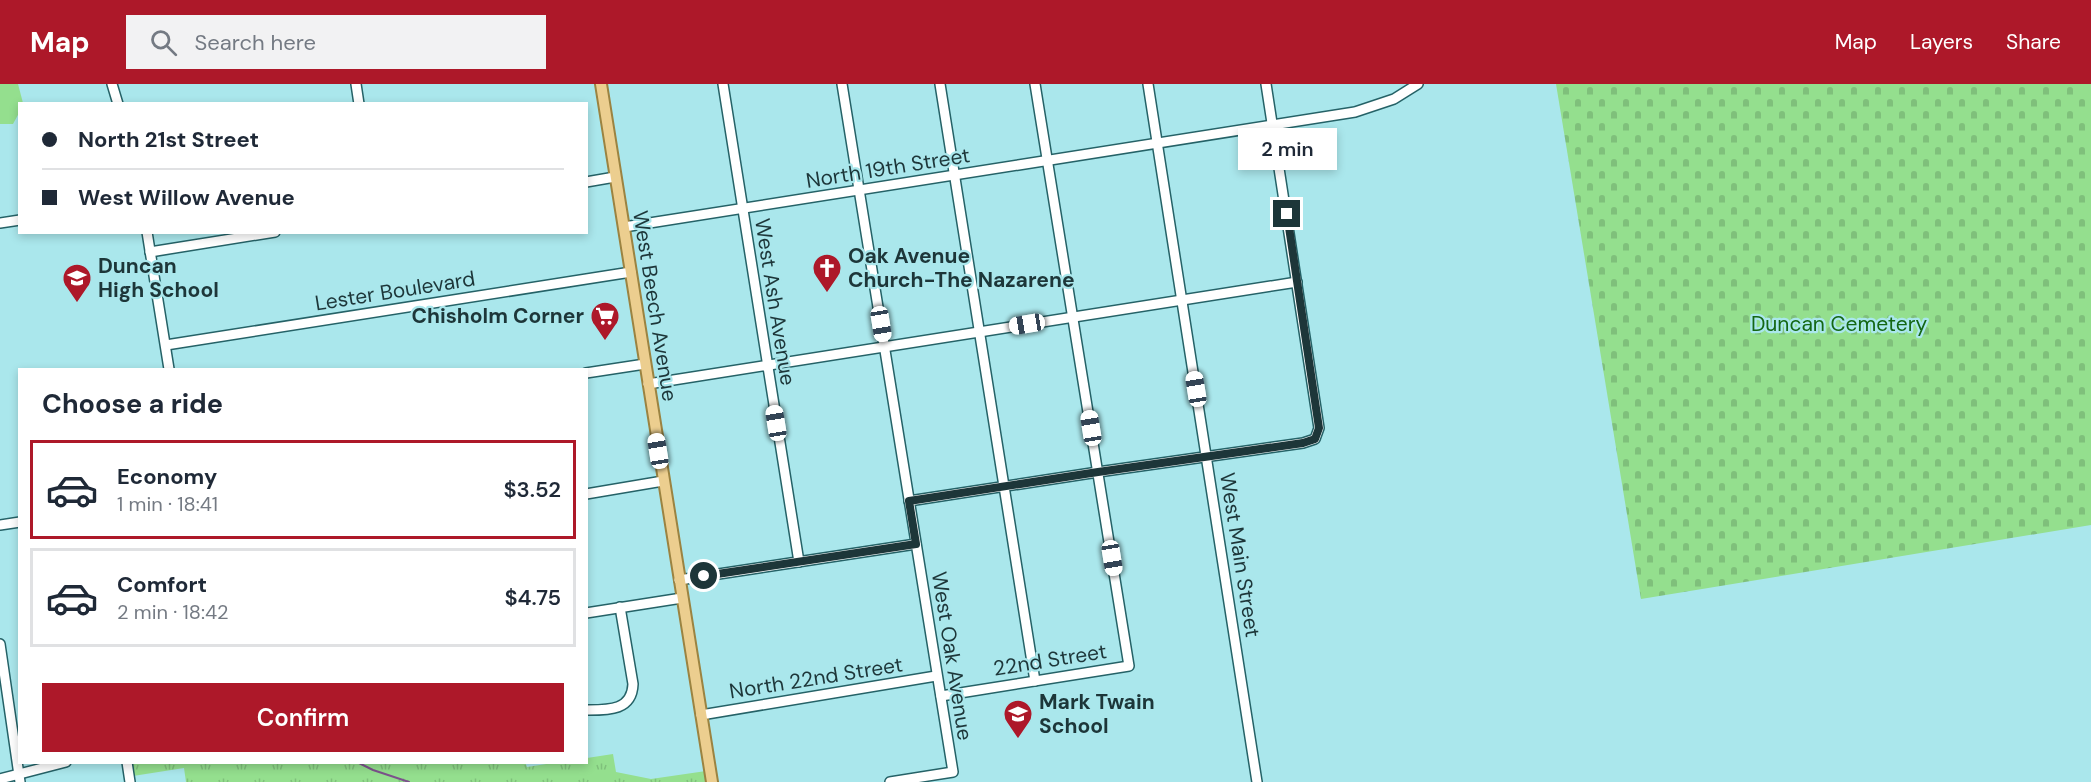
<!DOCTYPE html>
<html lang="en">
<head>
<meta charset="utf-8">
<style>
  :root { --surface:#fff; --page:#f2f2f3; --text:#1f2937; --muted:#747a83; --line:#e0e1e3; --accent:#ad1829 }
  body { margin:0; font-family:"DM Sans",sans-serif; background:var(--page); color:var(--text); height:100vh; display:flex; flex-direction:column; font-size:22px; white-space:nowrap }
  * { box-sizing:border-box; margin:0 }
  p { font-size:20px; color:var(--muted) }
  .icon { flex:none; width:33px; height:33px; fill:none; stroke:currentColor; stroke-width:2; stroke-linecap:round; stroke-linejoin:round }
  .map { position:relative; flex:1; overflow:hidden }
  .details { position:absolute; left:18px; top:284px; width:570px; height:396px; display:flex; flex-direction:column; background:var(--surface); border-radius:0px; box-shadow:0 3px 9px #0003 }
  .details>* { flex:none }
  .hud { position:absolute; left:18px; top:18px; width:570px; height:132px; border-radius:0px; box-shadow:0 3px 9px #0003; display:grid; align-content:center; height:132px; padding:0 24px; background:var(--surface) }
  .end { position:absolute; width:27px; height:27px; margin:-14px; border:8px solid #1d3639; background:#fff; box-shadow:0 0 0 3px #fff }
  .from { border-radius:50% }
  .bubble { position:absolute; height:42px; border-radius:0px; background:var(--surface); box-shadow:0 3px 9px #0003; font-size:20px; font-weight:600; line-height:42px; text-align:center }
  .car { position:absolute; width:18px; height:36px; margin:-18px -9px; border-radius:8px; box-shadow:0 0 4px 2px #0007; background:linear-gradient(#fff 24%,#345 0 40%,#fff 0 76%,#345 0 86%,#fff 0) }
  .hud b { display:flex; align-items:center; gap:21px; height:57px; font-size:22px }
  .hud b+b { border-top:2px solid var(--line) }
  .hud i { width:15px; height:15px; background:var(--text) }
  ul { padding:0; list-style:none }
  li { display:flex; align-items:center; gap:18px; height:99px; margin:0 12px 9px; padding:0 12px; border:3px solid var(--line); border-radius:0px }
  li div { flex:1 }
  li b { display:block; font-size:22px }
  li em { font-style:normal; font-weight:600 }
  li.active { border-color:var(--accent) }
  li>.icon { width:54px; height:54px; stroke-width:1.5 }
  h2 { padding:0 24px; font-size:27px; line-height:72px }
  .action { display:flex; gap:12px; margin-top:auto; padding:12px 24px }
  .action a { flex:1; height:69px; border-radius:0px; background:var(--accent); color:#fff; font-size:24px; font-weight:600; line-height:69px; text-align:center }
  header { display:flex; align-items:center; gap:36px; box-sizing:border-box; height:84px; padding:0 30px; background:var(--accent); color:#fff }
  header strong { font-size:28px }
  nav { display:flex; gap:33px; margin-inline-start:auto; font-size:21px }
  .search { width:420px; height:54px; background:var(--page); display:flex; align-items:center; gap:15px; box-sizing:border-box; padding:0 21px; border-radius:0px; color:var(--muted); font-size:22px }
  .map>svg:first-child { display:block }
</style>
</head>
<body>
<header>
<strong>Map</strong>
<div class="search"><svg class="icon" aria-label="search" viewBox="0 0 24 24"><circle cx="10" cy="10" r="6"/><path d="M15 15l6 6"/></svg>Search here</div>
<nav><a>Map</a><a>Layers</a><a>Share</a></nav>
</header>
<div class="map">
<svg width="2091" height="698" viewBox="0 0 2091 698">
  <defs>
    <pattern id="cemetery-stones" width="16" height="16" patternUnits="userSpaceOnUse" patternTransform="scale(1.5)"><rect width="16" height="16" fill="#94df8e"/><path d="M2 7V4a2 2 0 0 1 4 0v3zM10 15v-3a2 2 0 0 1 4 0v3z" fill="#7fc07b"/></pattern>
    <pattern id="park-tufts" width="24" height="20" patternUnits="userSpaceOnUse" patternTransform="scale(1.5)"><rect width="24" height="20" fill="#94df8e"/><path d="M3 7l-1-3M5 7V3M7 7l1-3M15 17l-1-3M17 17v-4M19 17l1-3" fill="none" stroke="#7fc07b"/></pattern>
  </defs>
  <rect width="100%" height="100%" fill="#aae7ec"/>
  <path fill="url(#cemetery-stones)" d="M 1556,0 L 2091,0 L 2091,441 L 1641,515 Z"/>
  <path fill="url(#park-tufts)" d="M 613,670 L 616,688 L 651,695 L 706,687 L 708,698 L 186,698 L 184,684 L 133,692 L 131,678 L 525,678 L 527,683 L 559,678 L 586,678 L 587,674 Z"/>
  <path fill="#94df8e" d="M 0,0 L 18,0 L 23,19 L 20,20 L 19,29 L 13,40 L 0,40 Z"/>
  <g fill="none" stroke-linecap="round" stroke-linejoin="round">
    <path stroke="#7c518c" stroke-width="2" d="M 357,678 L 373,686 L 409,698"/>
    <g stroke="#256267" stroke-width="12">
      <g id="minor">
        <path d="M 112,0 L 118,20"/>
        <path d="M 356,0 L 359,20"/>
        <path d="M 723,0 L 799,478"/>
        <path d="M 842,0 L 953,688 L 890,698"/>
        <path d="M 940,0 L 1035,597"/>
        <path d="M 1148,0 L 1257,698"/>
        <path d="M 586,98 L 615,93"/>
        <path d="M 0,139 L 20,136"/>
        <path d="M 624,143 L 1355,28 L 1394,15 L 1418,0"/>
        <path d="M 147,148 L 169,285"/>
        <path d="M 150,168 L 275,148"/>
        <path d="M 166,261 L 631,188"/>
        <path d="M 586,289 L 645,280"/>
        <path d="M 648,300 L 1297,198"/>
        <path d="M 586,410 L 663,397"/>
        <path d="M 909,417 L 1098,388 L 1303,359 L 1315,355 L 1319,344 L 1266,0"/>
        <path d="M 0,441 L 20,438"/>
        <path d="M 679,496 L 916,460"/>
        <path d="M 586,529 L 682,514"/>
        <path d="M 0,560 L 20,698"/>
        <path d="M 941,612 L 1129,582 L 1035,0"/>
        <path d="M 586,626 C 608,626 632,627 633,600 L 620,523"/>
        <path d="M 701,631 L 936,592"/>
        <path d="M 127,678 L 130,698"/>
        <path d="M 0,695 L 66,678"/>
      </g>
    </g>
    <g stroke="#9b8341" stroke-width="14">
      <path id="major" d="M 601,0 L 712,698"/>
    </g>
    <use href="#minor" stroke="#fff" stroke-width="9"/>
    <use href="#major" stroke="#ecce8f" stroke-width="10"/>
  </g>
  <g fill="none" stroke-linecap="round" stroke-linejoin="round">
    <path stroke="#1d3639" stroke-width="8" d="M 704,492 L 916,460 L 909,417 L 1098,388 L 1303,359 L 1315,355 L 1319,344 L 1287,130"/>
  </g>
  <defs>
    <g id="church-pin" transform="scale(1.5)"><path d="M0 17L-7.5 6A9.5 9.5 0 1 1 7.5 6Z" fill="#ad1829" stroke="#aae7ec"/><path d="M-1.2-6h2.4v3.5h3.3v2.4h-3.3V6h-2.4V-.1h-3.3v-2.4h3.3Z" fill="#fff"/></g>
    <g id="school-pin" transform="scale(1.5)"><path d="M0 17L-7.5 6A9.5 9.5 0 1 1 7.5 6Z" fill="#ad1829" stroke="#aae7ec"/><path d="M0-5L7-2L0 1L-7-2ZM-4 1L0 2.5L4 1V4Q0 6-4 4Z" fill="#fff"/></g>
    <g id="supermarket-pin" transform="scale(1.5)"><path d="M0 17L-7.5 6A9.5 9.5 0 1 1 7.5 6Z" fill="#ad1829" stroke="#aae7ec"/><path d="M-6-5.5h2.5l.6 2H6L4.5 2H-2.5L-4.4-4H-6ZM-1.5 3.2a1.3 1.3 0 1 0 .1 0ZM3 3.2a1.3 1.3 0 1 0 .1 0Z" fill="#fff"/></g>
  </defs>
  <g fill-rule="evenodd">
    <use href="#church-pin" x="827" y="184"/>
    <use href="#school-pin" x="77" y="194"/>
    <use href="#supermarket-pin" x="605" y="232"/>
    <use href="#school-pin" x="1018" y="630"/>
  </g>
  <g text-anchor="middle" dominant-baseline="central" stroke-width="4.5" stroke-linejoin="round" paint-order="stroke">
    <g font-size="21" fill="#1d3639" stroke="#aae7ec">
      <text transform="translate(888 84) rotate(-9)">North 19th Street</text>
      <text transform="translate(395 207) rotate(-9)">Lester Boulevard</text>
      <text transform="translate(775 218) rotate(81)">West Ash Avenue</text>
      <text transform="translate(655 222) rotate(81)">West Beech Avenue</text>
      <text transform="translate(1240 471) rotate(81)">West Main Street</text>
      <text transform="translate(952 572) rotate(81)">West Oak Avenue</text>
      <text transform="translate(1050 576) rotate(-9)">22nd Street</text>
      <text transform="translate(816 594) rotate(-9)">North 22nd Street</text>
    </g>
    <g font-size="21" font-weight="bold" fill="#1d3639" stroke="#aae7ec" text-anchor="start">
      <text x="848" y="172">Oak Avenue<tspan x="848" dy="24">Church-The Nazarene</tspan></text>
      <text x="98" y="182">Duncan<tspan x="98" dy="24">High School</tspan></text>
      <text x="584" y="232" text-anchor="end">Chisholm Corner</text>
      <text x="1039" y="618">Mark Twain<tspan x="1039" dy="24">School</tspan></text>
    </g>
    <g font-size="21" fill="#146713" stroke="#aae7ec">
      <text x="1839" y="240">Duncan Cemetery</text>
    </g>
  </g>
</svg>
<i class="end from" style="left:704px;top:492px"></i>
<i class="end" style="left:1287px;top:130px"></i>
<div class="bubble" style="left:1238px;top:44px;width:99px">2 min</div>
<i class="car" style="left:881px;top:240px;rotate:171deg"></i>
<i class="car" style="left:1027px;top:240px;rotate:261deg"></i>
<i class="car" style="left:1196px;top:305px;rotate:351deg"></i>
<i class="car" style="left:776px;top:339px;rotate:351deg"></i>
<i class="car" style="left:1091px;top:344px;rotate:351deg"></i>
<i class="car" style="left:658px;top:367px;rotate:351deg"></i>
<i class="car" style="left:1112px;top:474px;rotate:171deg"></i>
<div class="hud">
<b><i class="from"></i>North 21st Street</b>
<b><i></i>West Willow Avenue</b>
</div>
<section class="details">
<h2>Choose a ride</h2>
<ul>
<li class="active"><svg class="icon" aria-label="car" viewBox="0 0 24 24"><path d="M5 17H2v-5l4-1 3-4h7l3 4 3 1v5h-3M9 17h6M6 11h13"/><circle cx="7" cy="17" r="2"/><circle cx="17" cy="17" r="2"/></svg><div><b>Economy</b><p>1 min · 18:41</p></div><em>$3.52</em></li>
<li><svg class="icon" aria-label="car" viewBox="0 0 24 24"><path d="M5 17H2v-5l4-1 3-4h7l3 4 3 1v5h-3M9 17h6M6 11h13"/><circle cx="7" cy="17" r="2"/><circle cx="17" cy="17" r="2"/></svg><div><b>Comfort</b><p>2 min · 18:42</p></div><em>$4.75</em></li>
</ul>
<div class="action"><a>Confirm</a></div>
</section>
</div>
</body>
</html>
